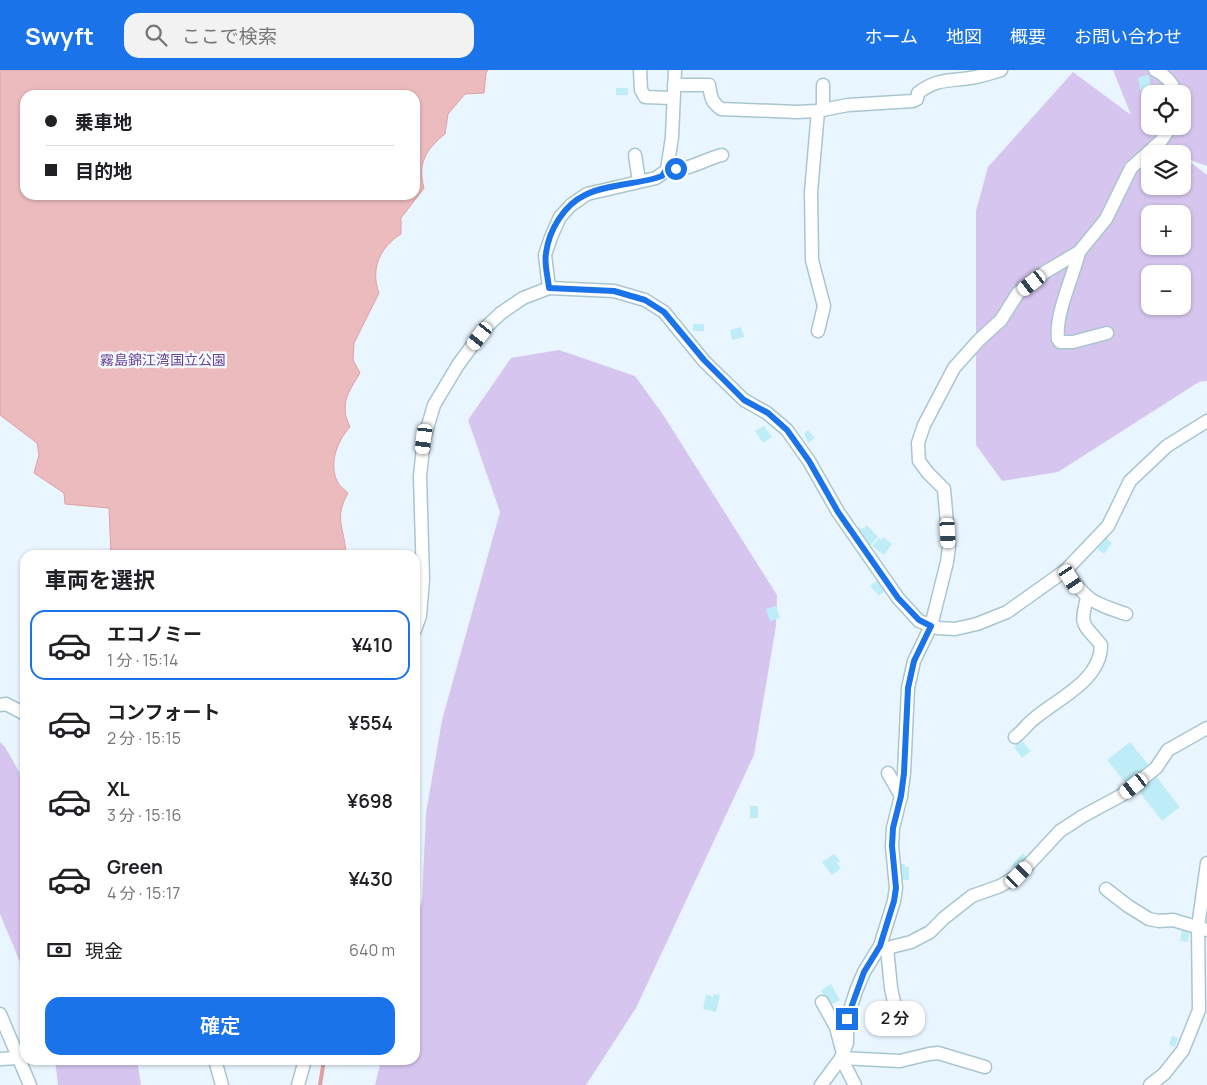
<!DOCTYPE html>
<html lang="ja">
<head>
<meta charset="utf-8">
<style>
  :root { --surface:#fff; --page:#f2f2f2; --text:#202124; --muted:#757577; --line:#e0e0e0; --accent:#1a73e8 }
  body { margin:0; font-family:Manrope,"Noto Sans JP",sans-serif; background:var(--page); color:var(--text); height:100vh; display:flex; flex-direction:column; font-size:19px; white-space:nowrap }
  * { box-sizing:border-box; margin:0 }
  p { font-size:16px; color:var(--muted) }
  .icon { flex:none; width:28px; height:28px; fill:none; stroke:currentColor; stroke-width:2; stroke-linecap:round; stroke-linejoin:round }
  .map { position:relative; flex:1; overflow:hidden }
  .drawer { position:absolute; left:20px; top:480px; width:400px; height:515px; display:flex; flex-direction:column; background:var(--surface); border-radius:15px; box-shadow:0 1px 4px #0004 }
  .drawer>* { flex:none }
  .hud { position:absolute; left:20px; top:20px; width:400px; height:110px; border-radius:15px; box-shadow:0 1px 4px #0004; display:grid; align-content:center; height:110px; padding:0 25px; background:var(--surface) }
  .controls { position:absolute; left:1141px; top:15px; display:grid; gap:10px }
  .controls a { display:grid; place-items:center; width:50px; height:50px; border-radius:10px; background:var(--surface); box-shadow:0 1px 4px #0004; font-size:25px }
  .end { position:absolute; width:22px; height:22px; margin:-11px; border:6px solid #1a73e8; background:#fff; box-shadow:0 0 0 2px #fff }
  .from { border-radius:50% }
  .bubble { position:absolute; height:35px; border-radius:15px; background:var(--surface); box-shadow:0 1px 4px #0004; font-size:16px; font-weight:600; line-height:35px; text-align:center }
  .car { position:absolute; width:15px; height:30px; margin:-15px -8px; border-radius:6px; box-shadow:0 0 4px 1px #0007; background:linear-gradient(#fff 24%,#345 0 40%,#fff 0 76%,#345 0 86%,#fff 0) }
  .hud b { display:flex; align-items:center; gap:18px; height:48px; font-size:19px }
  .hud b+b { border-top:1px solid var(--line) }
  .hud i { width:12px; height:12px; background:var(--text) }
  ul { padding:0; list-style:none }
  li { display:flex; align-items:center; gap:15px; height:70px; margin:0 10px 8px; padding:0 15px; border:2px solid transparent; border-radius:15px }
  li div { flex:1 }
  li b { display:block; font-size:19px }
  li em { font-style:normal; font-weight:600 }
  li.selected { border-color:var(--accent) }
  li>.icon { width:45px; height:45px; stroke-width:1.5 }
  h2 { padding:0 25px; font-size:22px; line-height:60px }
  .pay { display:flex; align-items:center; gap:12px; height:55px; padding:0 25px; font-size:19px }
  .pay p { margin-inline-start:auto }
  .action { display:flex; gap:10px; margin-top:auto; padding:10px 25px }
  .action a { flex:1; height:58px; border-radius:15px; background:var(--accent); color:#fff; font-size:20px; font-weight:600; line-height:58px; text-align:center }
  header { display:flex; align-items:center; gap:30px; box-sizing:border-box; height:70px; padding:0 25px; background:var(--accent); color:#fff }
  header strong { font-size:24px }
  nav { display:flex; gap:28px; margin-inline-start:auto; font-size:18px }
  .search { width:350px; height:45px; background:var(--page); display:flex; align-items:center; gap:12px; box-sizing:border-box; padding:0 18px; border-radius:15px; color:var(--muted); font-size:19px }
  .map>svg:first-child { display:block }
</style>
</head>
<body>
<header>
<strong>Swyft</strong>
<div class="search"><svg class="icon" aria-label="search" viewBox="0 0 24 24"><circle cx="10" cy="10" r="6"/><path d="M15 15l6 6"/></svg>ここで検索</div>
<nav><a>ホーム</a><a>地図</a><a>概要</a><a>お問い合わせ</a></nav>
</header>
<div class="map">
<svg width="1207" height="1015" viewBox="0 0 1207 1015">
  <rect width="100%" height="100%" fill="#eaf6ff"/>
  <g fill="#d6c6ef" fill-rule="evenodd">
    <path d="M 1113,0 L 1207,0 L 1207,96 L 1185,88 L 1207,105 L 1207,311 L 1199,312 L 1058,402 L 1002,411 L 976,375 L 976,141 L 988,97 L 1073,2 L 1131,45 ZM 1150,24 L 1182,24 L 1182,56 L 1150,56 ZM 1150,84 L 1182,84 L 1182,116 L 1150,116 ZM 1150,144 L 1182,144 L 1182,176 L 1150,176 ZM 1150,204 L 1182,204 L 1182,236 L 1150,236 Z"/>
    <path d="M 559,280 L 635,306 L 662,343 L 777,525 L 776,556 L 754,685 L 636,938 L 586,1015 L 375,1015 L 381,990 L 415,990 L 415,857 L 422,830 L 426,743 L 442,650 L 500,442 L 468,350 L 511,288 Z"/>
    <path d="M 0,672 L 5,677 L 25,712 L 25,904 L 0,844 Z"/>
    <path d="M 55,990 L 137,990 L 141,1015 L 58,1015 Z"/>
  </g>
  <path fill="#ecbbbe" stroke="#dfa0a4" fill-rule="evenodd" d="M 0,0 L 488,0 L 486,3 L 484,23 L 465,24 L 448,44 L 445,64 C 426,79 417,94 424,118 L 401,148 L 401,164 C 380,177 370,199 379,223 L 354,273 L 353,290 L 360,303 C 348,323 339,334 350,357 C 337,371 329,393 337,411 C 339,416 344,419 348,423 C 333,449 345,458 346,485 L 111,485 L 109,438 L 65,434 L 64,423 L 34,403 L 39,385 L 37,373 L 0,345 ZM 25,25 L 415,25 L 415,125 L 25,125 Z"/>
  <g fill="none" stroke-linecap="round" stroke-linejoin="round">
    <path stroke="#dfa0a4" stroke-width="4" d="M 320,1015 L 324,990"/>
  </g>
  <g fill="#bfedf7">
    <path d="M 1149,5 L 1151,18 L 1140,20 L 1138,7 Z"/>
    <rect x="616" y="18" width="12" height="7"/>
    <rect x="693" y="254" width="11" height="7"/>
    <path d="M 741,257 L 744,267 L 732,270 L 730,260 Z"/>
    <path d="M 764,356 L 772,367 L 763,373 L 755,361 Z"/>
    <path d="M 808,360 L 815,368 L 808,373 L 804,363 Z"/>
    <path d="M 867,455 L 878,467 L 869,477 L 857,459 L 860,457 L 862,459 Z"/>
    <path d="M 883,467 L 892,474 L 884,485 L 872,476 L 879,468 L 881,470 Z"/>
    <path d="M 1106,468 L 1112,473 L 1104,484 L 1097,479 Z"/>
    <path d="M 879,509 L 887,519 L 879,526 L 870,516 Z"/>
    <path d="M 776,536 L 780,548 L 770,551 L 766,539 Z"/>
    <path d="M 1020,669 L 1031,681 L 1022,688 L 1014,677 L 1016,676 L 1014,673 Z"/>
    <path d="M 1130,672 L 1151,698 L 1128,716 L 1107,690 Z"/>
    <path d="M 1155,705 L 1180,737 L 1162,751 L 1137,719 Z"/>
    <rect x="750" y="736" width="8" height="12"/>
    <path d="M 1023,783 L 1028,789 L 1016,801 L 1011,796 Z"/>
    <path d="M 834,784 L 840,791 L 837,793 L 841,798 L 832,805 L 822,792 Z"/>
    <path d="M 901,794 L 905,794 L 905,797 L 909,797 L 909,810 L 900,810 Z"/>
    <path d="M 1182,858 L 1190,859 L 1188,872 L 1180,871 Z"/>
    <path d="M 831,914 L 840,930 L 830,935 L 821,920 Z"/>
    <path d="M 706,924 L 713,927 L 714,924 L 720,925 L 716,942 L 703,939 Z"/>
    <path d="M 1172,966 L 1178,968 L 1175,977 L 1169,975 Z"/>
  </g>
  <g fill="none" stroke-linecap="round" stroke-linejoin="round">
    <g stroke="#a8c6cf" stroke-width="15">
      <g id="minor">
        <path d="M 640,0 L 641,20 L 645,27 L 673,28"/>
        <path d="M 1155,0 C 1165,5 1173,13 1176,24"/>
        <path d="M 674,15 L 709,15 C 711,27 711,32 721,39 L 797,42 L 817,41 L 848,35 L 913,31 L 917,29 L 918,23 C 936,9 948,11 970,8 C 980,7 991,3 1001,0"/>
        <path d="M 823,15 L 823,40"/>
        <path d="M 818,41 L 811,122 L 812,190 L 824,236 L 818,261"/>
        <path d="M 635,85 L 639,111"/>
        <path d="M 668,97 C 688,103 703,89 722,85"/>
        <path d="M 1079,182 C 1073,208 1055,243 1058,269 L 1060,272 L 1073,272 L 1107,263"/>
        <path d="M 549,218 L 545,185 L 551,167 L 560,147 L 571,135 L 587,124 L 656,108 L 667,100 L 672,67 L 675,0"/>
        <path d="M 1066,500 C 1085,530 1093,533 1126,544"/>
        <path d="M 415,560 L 420,546 L 423,509 L 420,406 L 424,369 L 434,335 L 458,295 L 485,258 L 501,243 L 523,228 L 549,218 L 614,221 L 645,230 L 664,242 L 704,291 L 744,330 L 767,343 L 787,360 L 809,391 L 838,442 L 898,528 L 919,551 L 938,558 L 955,559 L 977,554 L 1007,542 L 1066,500 L 1108,456 L 1130,411 L 1167,376 L 1207,351"/>
        <path d="M 0,635 L 6,634 L 25,644"/>
        <path d="M 1015,667 C 1022,662 1027,654 1035,648 C 1059,628 1101,610 1101,575 C 1084,553 1079,558 1087,528"/>
        <path d="M 888,703 L 901,726"/>
        <path d="M 1106,819 L 1128,836 L 1149,849 L 1159,851 L 1173,850 L 1207,860"/>
        <path d="M 880,876 L 887,878 L 911,872 L 930,862 L 944,848 L 972,826 L 1000,816 L 1019,805 L 1060,761 L 1083,746 L 1122,725 L 1156,698 L 1168,680 L 1207,658"/>
        <path d="M 887,878 L 891,918 L 895,937"/>
        <path d="M 822,932 L 836,957 L 842,980"/>
        <path d="M 0,944 L 30,1015"/>
        <path d="M 841,988 L 900,991 L 929,984 L 938,983 L 985,997"/>
        <path d="M 841,988 L 855,1015"/>
        <path d="M 0,989 L 19,988"/>
        <path d="M 215,990 L 222,1015"/>
        <path d="M 298,1015 L 305,990"/>
        <path d="M 821,1015 L 841,988 L 847,973 L 847,949 L 856,921 L 864,902 L 880,876 L 894,831 L 896,818 L 892,776 L 893,758 L 901,726 L 904,703 L 908,618 L 914,591 L 931,556 L 947,492 L 949,477 L 944,419 L 928,403 L 919,391 L 918,373 L 924,355 L 954,298 L 979,270 L 1001,250 L 1018,223 L 1045,202 L 1079,182 L 1106,149 L 1131,98 L 1161,71 L 1171,56"/>
        <path d="M 1150,1015 L 1164,1004 L 1183,980 L 1199,940 L 1198,857 L 1207,793"/>
      </g>
    </g>
    <use href="#minor" stroke="#fff" stroke-width="12"/>
  </g>
  <g fill="none" stroke-linecap="round" stroke-linejoin="round">
    <path stroke="#1a73e8" stroke-width="6" d="M 676,99 L 668,97 L 662,106 L 656,108 C 636,114 604,115 585,125 C 564,135 549,160 546,183 C 544,194 548,207 549,218 L 614,221 L 645,230 L 664,242 L 704,290 L 744,330 L 768,343 L 787,360 L 809,391 L 838,442 L 898,528 L 919,550 L 931,556 L 914,591 L 908,618 L 904,703 L 901,726 L 893,758 L 892,776 L 896,818 L 894,831 L 880,876 L 864,902 L 847,949"/>
  </g>
  <g text-anchor="middle" dominant-baseline="central" stroke-width="5" stroke-linejoin="round" paint-order="stroke">
    <g font-size="14" fill="#6b4492" stroke="#f3faff">
      <text x="163" y="289">霧島錦江湾国立公園</text>
    </g>
  </g>
</svg>
<div class="controls">
<a><svg class="icon" aria-label="locate" viewBox="0 0 24 24"><circle cx="12" cy="12" r="6"/><path d="M12 2v4M12 18v4M2 12h4M18 12h4"/></svg></a>
<a><svg class="icon" aria-label="layers" viewBox="0 0 24 24"><path d="M12 4l9 5-9 5-9-5zM3 14l9 5 9-5"/></svg></a>
<a>+</a>
<a>−</a>
</div>
<i class="end from" style="left:676px;top:99px"></i>
<i class="end" style="left:847px;top:949px"></i>
<div class="bubble" style="left:865px;top:931px;width:60px">2 分</div>
<i class="car" style="left:1032px;top:213px;rotate:232deg"></i>
<i class="car" style="left:480px;top:266px;rotate:217deg"></i>
<i class="car" style="left:424px;top:369px;rotate:187deg"></i>
<i class="car" style="left:948px;top:463px;rotate:177deg"></i>
<i class="car" style="left:1071px;top:509px;rotate:147deg"></i>
<i class="car" style="left:1134px;top:716px;rotate:232deg"></i>
<i class="car" style="left:1019px;top:805px;rotate:44deg"></i>
<div class="hud">
<b><i class="from"></i>乗車地</b>
<b><i></i>目的地</b>
</div>
<section class="drawer">
<h2>車両を選択</h2>
<ul>
<li class="selected"><svg class="icon" aria-label="car" viewBox="0 0 24 24"><path d="M5 17H2v-5l4-1 3-4h7l3 4 3 1v5h-3M9 17h6M6 11h13"/><circle cx="7" cy="17" r="2"/><circle cx="17" cy="17" r="2"/></svg><div><b>エコノミー</b><p>1 分 · 15:14</p></div><em>¥410</em></li>
<li><svg class="icon" aria-label="car" viewBox="0 0 24 24"><path d="M5 17H2v-5l4-1 3-4h7l3 4 3 1v5h-3M9 17h6M6 11h13"/><circle cx="7" cy="17" r="2"/><circle cx="17" cy="17" r="2"/></svg><div><b>コンフォート</b><p>2 分 · 15:15</p></div><em>¥554</em></li>
<li><svg class="icon" aria-label="car" viewBox="0 0 24 24"><path d="M5 17H2v-5l4-1 3-4h7l3 4 3 1v5h-3M9 17h6M6 11h13"/><circle cx="7" cy="17" r="2"/><circle cx="17" cy="17" r="2"/></svg><div><b>XL</b><p>3 分 · 15:16</p></div><em>¥698</em></li>
<li><svg class="icon" aria-label="car" viewBox="0 0 24 24"><path d="M5 17H2v-5l4-1 3-4h7l3 4 3 1v5h-3M9 17h6M6 11h13"/><circle cx="7" cy="17" r="2"/><circle cx="17" cy="17" r="2"/></svg><div><b>Green</b><p>4 分 · 15:17</p></div><em>¥430</em></li>
</ul>
<div class="pay"><svg class="icon" aria-label="cash" viewBox="0 0 24 24"><path d="M3 7h18v10H3z"/><circle cx="12" cy="12" r="2"/></svg>現金<p>640 m</p></div>
<div class="action"><a>確定</a></div>
</section>
</div>
</body>
</html>
